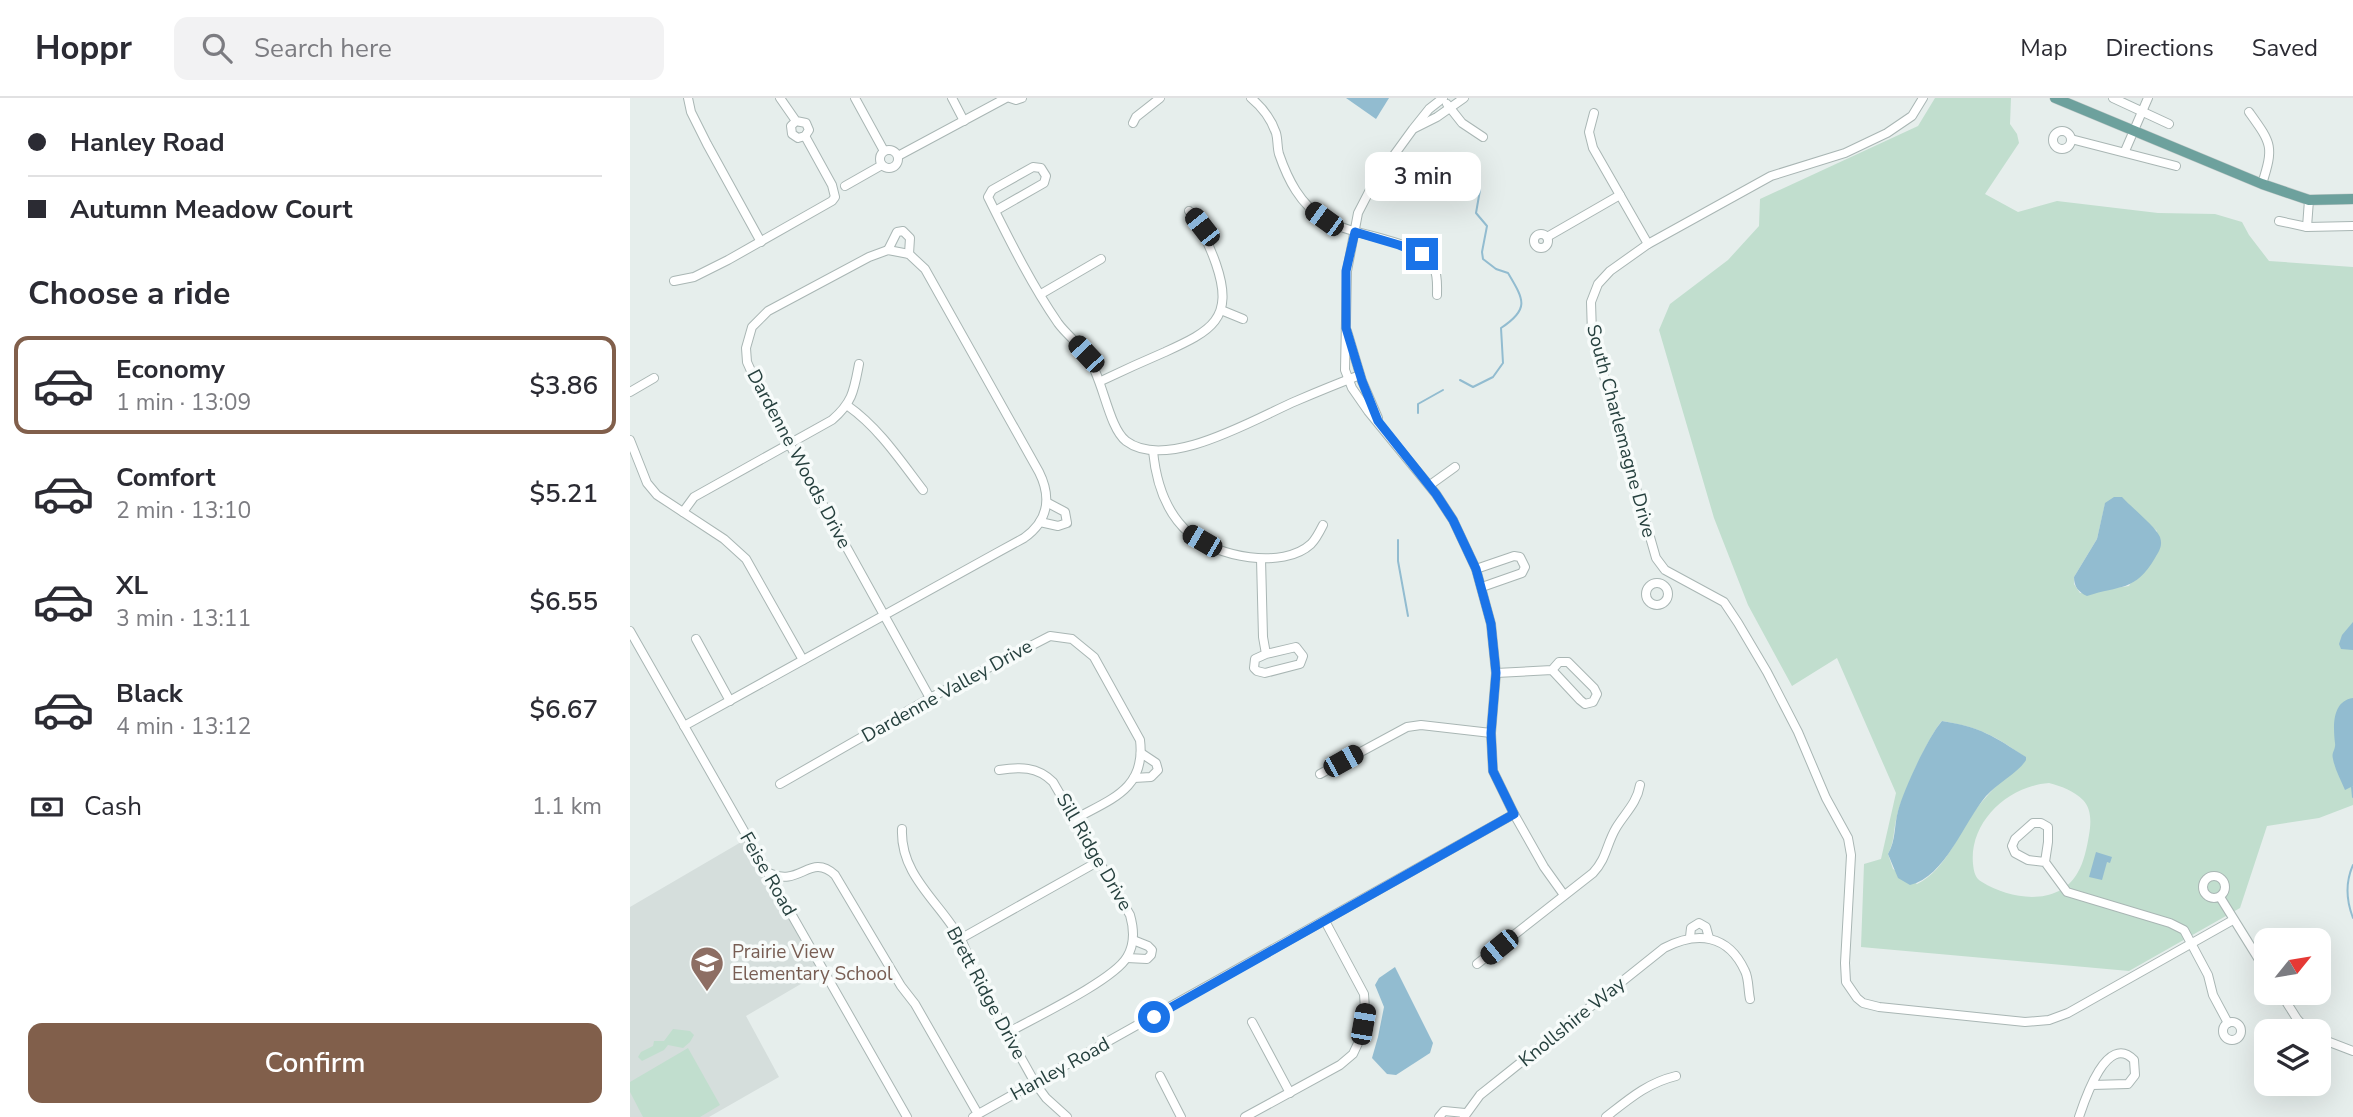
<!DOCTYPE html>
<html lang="en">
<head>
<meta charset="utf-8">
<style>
  :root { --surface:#fff; --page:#f2f2f3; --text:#2b2b33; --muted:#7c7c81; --line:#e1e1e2; --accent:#815f4b }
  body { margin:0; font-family:"Nunito Sans",sans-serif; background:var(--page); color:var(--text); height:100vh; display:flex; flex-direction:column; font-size:26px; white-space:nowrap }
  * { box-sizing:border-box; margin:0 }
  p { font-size:23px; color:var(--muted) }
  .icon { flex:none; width:38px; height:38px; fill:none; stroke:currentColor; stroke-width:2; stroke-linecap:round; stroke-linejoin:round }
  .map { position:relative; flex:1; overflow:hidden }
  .drawer { display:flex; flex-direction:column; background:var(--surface); width:630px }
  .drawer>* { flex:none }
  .banner { display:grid; align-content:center; height:154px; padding:0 28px; background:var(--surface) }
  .needle { width:46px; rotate:60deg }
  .buttons { position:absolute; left:1624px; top:830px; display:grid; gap:14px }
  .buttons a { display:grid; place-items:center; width:77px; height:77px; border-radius:14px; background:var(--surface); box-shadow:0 7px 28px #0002; font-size:35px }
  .end { position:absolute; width:32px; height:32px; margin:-16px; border:9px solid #1a73e8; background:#fff; box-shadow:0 0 0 4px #fff }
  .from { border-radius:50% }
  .bubble { position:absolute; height:49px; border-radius:14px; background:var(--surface); box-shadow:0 7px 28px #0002; font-size:23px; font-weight:600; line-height:49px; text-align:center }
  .car { position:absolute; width:21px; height:42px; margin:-21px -10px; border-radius:9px; box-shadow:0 0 5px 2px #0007; background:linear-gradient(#222 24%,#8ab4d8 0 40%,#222 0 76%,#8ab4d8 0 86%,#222 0) }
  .banner b { display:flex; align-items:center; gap:24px; height:66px; font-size:26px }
  .banner b+b { border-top:2px solid var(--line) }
  .banner i { width:18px; height:18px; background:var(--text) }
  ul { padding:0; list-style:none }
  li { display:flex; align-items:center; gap:21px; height:98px; margin:0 14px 10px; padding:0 14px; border:4px solid transparent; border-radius:14px }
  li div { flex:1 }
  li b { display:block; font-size:26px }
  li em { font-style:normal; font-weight:600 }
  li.current { border-color:var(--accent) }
  li>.icon { width:63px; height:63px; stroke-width:1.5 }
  h2 { padding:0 28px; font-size:32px; line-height:84px }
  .pay { display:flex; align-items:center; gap:18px; height:77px; padding:0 28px; font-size:26px }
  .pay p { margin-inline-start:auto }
  .cta { display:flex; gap:14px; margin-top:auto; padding:14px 28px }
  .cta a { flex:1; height:80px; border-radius:14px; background:var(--accent); color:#fff; font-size:28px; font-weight:600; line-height:80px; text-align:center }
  header { display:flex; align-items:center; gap:42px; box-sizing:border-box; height:98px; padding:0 35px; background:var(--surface); border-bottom:2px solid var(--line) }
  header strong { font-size:33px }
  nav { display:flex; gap:38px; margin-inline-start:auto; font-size:24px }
  .search { width:490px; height:63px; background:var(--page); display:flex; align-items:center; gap:18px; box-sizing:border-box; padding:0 24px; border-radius:14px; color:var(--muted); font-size:26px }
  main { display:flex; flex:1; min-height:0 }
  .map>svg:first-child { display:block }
</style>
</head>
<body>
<header>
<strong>Hoppr</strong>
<div class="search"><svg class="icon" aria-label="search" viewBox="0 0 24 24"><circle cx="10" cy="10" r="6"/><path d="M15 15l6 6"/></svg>Search here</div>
<nav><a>Map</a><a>Directions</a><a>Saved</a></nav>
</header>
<main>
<section class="drawer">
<div class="banner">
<b><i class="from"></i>Hanley Road</b>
<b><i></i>Autumn Meadow Court</b>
</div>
<h2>Choose a ride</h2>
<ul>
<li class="current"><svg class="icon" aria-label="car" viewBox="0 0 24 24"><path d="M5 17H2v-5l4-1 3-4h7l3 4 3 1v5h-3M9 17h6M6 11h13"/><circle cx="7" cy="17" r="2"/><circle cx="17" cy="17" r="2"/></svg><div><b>Economy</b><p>1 min · 13:09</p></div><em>$3.86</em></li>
<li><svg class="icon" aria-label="car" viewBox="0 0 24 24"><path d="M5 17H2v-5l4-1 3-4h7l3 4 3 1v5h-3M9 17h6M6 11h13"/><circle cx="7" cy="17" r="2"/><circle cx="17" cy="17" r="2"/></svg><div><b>Comfort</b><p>2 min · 13:10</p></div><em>$5.21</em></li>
<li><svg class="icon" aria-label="car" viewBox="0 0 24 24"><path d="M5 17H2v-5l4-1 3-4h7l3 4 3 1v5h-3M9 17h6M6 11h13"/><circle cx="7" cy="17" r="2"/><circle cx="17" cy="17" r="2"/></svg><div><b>XL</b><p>3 min · 13:11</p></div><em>$6.55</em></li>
<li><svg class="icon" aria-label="car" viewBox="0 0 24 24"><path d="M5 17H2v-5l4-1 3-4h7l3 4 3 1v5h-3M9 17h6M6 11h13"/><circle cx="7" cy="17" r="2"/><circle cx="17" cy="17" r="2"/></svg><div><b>Black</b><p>4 min · 13:12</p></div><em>$6.67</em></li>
</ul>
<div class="pay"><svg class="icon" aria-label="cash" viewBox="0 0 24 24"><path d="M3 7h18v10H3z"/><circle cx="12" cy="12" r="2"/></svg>Cash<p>1.1 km</p></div>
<div class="cta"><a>Confirm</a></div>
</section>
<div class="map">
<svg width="1723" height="1019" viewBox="0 0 1723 1019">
  <rect width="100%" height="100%" fill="#e6eeec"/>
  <path fill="#d5dedc" d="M 118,740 L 193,873 L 116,918 L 149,979 L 79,1019 L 0,1019 L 0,809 Z"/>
  <g fill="#c1dece" fill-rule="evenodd">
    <path d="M 1305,0 L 1381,0 L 1380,26 L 1387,36 L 1389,45 L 1355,96 L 1388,114 L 1427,103 L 1528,115 L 1585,116 L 1612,124 L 1619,137 L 1639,163 L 1723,169 L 1723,707 L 1689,720 L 1637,728 L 1610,810 L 1499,873 L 1231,849 L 1234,766 L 1251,761 L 1266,695 L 1207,560 L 1162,588 L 1118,507 L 1084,420 L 1029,232 L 1040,206 L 1098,162 L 1129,128 L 1130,101 L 1288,28 ZM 1475,406 L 1517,425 L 1527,433 L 1499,488 L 1450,495 L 1444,486 L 1444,479 L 1467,441 ZM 1312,623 C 1352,630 1363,637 1395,659 C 1380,675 1364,689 1350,706 C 1329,731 1318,771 1287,786 L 1263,771 L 1258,756 C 1265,743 1263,732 1267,718 C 1272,697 1299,637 1312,623 ZM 1419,685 C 1431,688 1444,693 1453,702 C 1462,711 1461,726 1459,737 C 1457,749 1454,764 1448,774 C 1429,809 1381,802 1352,784 C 1345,780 1344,774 1343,766 C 1339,724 1378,688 1419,685 Z"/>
    <path d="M 43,931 L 60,933 L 64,937 L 60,944 L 53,950 L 38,947 L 34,952 L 12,963 L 8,959 L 11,954 L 23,948 L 24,943 L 34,943 Z"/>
    <path d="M 58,950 L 90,1007 L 70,1019 L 13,1019 L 0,994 L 0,984 Z"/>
  </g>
  <g fill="#92bcd0">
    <path d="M 716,0 L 759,0 L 746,21 Z"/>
    <path d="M 1484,399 L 1492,399 C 1501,409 1526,429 1530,439 C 1533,448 1529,453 1525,460 C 1505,494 1490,487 1457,498 C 1448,494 1444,488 1444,479 L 1467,441 L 1475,405 Z"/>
    <path d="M 1723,524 L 1723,552 L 1711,551 L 1709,546 L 1712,537 Z"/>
    <path d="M 1723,600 L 1723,688 L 1715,692 C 1711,682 1705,672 1703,661 C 1701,654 1706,652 1705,645 C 1703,628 1702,603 1723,600 Z"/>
    <path d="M 1312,623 C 1351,629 1363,638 1396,659 L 1396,662 C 1389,674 1368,685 1356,698 C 1334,724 1315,779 1280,787 L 1268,780 L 1258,756 C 1266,742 1264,728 1268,713 C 1274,691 1298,639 1312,623 Z"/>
    <path d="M 1466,754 L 1482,759 L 1480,765 L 1477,764 L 1472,782 L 1459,779 Z"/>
    <path d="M 765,869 L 803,945 L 800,955 L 766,977 L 757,976 L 742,960 L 748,939 L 754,909 L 745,887 L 749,880 Z"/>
  </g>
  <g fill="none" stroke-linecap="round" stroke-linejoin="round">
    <g stroke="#92bcd0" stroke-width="2">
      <path d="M 830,282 L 843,289 L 863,279 L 873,265 L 871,230 C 900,211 894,202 878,175 L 866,171 L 853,161 L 852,154 L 857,128 L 846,115 L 850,92"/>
      <path d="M 788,315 L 788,306 L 813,292"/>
      <path d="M 768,442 L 768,463 L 778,518"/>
      <path d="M 1722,689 L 1723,699"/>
      <path d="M 1723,767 C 1715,785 1716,802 1723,820"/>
    </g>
    <g stroke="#a9b6b4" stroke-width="10">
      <g id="minor">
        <path d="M 58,0 L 61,14 L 77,46 L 131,144"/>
        <path d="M 150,0 L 166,23 L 176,25 L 179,32 L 175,38 L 168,40 L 162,36 L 161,28 L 166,23"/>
        <path d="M 225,0 L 254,53"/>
        <path d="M 322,0 L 334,23"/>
        <path d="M 380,0 L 386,2 L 392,0"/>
        <path d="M 621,0 C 632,9 641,21 646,35 C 648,42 647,49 649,56 C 658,82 670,106 694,121 C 721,139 790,140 804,170 C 808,178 807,188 807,197"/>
        <path d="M 813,0 L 799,11 L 783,31 L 743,86 L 728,115 L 717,173 L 715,272 L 722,290 L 738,313 L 806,396 L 823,422 L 846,471 L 861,526 L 866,575 L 861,635 L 863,673 L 884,716 L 914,769 L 934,797"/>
        <path d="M 1293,0 L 1282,18 L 1257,35 L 1215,55 L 1141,78 L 1018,146 L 980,173 L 968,186 L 961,204 L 962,236 L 1026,460 L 1035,472 L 1094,504 L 1108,525 L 1137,574 L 1168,634 L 1196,700 L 1218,740 L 1221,757 L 1215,865 L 1216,884 L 1227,900 L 1233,905 L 1249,909 L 1395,924 L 1419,922 L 1438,915 L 1603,822"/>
        <path d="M 1483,0 L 1539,26"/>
        <path d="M 817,6 L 832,25 L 853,39"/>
        <path d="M 1619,14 C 1642,46 1644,48 1632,86"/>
        <path d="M 964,15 L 959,34 L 963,50 L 1018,146"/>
        <path d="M 503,25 L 506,19 L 530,0"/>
        <path d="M 785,30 L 807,19 L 834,0"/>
        <circle cx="1432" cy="42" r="9"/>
        <path d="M 1441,41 L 1546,68"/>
        <circle cx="259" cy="61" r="9"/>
        <path d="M 1495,53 L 1518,0"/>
        <path d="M 268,58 L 376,0"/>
        <path d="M 215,88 L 252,67"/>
        <path d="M 365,113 L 414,85 L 416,78 L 411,70 L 403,69 L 362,92 L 358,99 C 379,141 401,186 428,225 C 436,236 448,245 456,256 C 473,279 478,329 496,343 C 537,374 626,320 666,303 C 687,294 709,285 730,277"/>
        <path d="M 1649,123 L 1677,129 L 1723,128"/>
        <path d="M 1677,129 L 1679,102"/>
        <circle cx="911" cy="143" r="7"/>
        <path d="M 917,139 L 990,97"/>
        <path d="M 258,152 L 267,134 L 273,133 L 280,140 L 279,156"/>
        <path d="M 44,183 L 64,179 L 98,162 L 202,103 L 205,99 L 202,87 L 175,38"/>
        <path d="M 411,196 L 471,161"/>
        <path d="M 591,212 L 613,221"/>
        <path d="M 717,233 L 732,283 L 748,320"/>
        <path d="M 471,283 C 492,273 514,263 535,254 C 581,233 605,221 586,166 C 579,146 572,130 559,113"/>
        <path d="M 0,294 L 24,280"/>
        <path d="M 218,308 C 249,330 270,362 293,392"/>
        <path d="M 0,342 L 17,385 L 27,397 L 94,441 L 116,461 L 173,562"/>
        <path d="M 523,353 C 526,384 535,414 559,435 C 586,459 653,472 681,446 C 686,441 690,433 693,427"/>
        <path d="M 800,387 L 825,369"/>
        <path d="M 53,414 L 64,399 L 202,322 C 223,304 224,292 229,266"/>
        <path d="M 410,424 L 428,428 L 437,425 L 435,414 L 418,405"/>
        <path d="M 631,461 L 633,539 L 636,556 L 625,561 L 624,570 L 627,573 L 635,575 L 670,566 L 673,558 L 666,549 L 636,556"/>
        <path d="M 846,471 L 884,458 L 890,459 L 895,469 L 892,475 L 852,489"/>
        <circle cx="1027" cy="496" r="11"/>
        <path d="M 0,533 L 277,1019"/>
        <path d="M 66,541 L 100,603"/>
        <path d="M 866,575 L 922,572 L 950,602 L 955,606 L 963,604 L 967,596 L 964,590 L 938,564 L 929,564 L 922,572"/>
        <path d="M 54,628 C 167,566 280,502 394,440 C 418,423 422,400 409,374 L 295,171 L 279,156 L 258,152 L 239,159 L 138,213 L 122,229 L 116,250 L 117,264 L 130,293 L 300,600"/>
        <path d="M 369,672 C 390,669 407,668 423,684 L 500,817 C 504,831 505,846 497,859 C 484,882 404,920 377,935"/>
        <path d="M 690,676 L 777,629 L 791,627 L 861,635"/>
        <path d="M 504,680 L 521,679 L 528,672 L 526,665 L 511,655"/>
        <path d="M 150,686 L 300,600 L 420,538 L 442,541 L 464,559 L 510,642 C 516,691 481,701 445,721"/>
        <path d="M 272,731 C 270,778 311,805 331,842 C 339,857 342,873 350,887 C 368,920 387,952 405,985 L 416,1000 L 437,1019"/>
        <path d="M 1415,764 L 1398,762 L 1385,755 L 1382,748 L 1385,741 L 1403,725 L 1411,725 L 1418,729 L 1418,744 L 1415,764 L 1437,794 L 1540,825 L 1554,832 L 1578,877 L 1583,897 L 1598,925"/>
        <path d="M 139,775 C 170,790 180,754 205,777 L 271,888 L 285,906 L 348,1016"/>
        <circle cx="1584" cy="789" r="11"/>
        <path d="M 1590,799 L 1636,873"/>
        <path d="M 1060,839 L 1061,830 L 1069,825 L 1076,829 L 1079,840"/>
        <path d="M 330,841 L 469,763"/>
        <path d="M 497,860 L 517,861 L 521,857 L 522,852 L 518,848 L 503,842"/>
        <path d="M 847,866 L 963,775 C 977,760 976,747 986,730 C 995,715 1007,705 1010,687"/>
        <path d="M 1650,894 L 1667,921 L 1678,933"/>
        <circle cx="1602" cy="933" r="9"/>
        <path d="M 622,924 L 660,995"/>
        <path d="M 1689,940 L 1723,953"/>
        <path d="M 530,978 L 551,1019"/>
        <path d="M 343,1019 L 884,716"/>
        <path d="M 615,1019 L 710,967 L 723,956 L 730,941 L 735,911 L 734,896 L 695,823"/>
        <path d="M 809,1019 L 814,1013 L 835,1015"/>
        <path d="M 834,1019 L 850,997 L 1034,850 C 1067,833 1098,836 1115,873 C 1119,881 1118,892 1120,901"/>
        <path d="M 976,1019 C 999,1001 1017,985 1046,978"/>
        <path d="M 1449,1019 C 1455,1001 1477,934 1504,962 L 1505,977 L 1498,986 L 1462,987"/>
      </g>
    </g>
    <g stroke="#c2cac9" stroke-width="11">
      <path id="major" d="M 1425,0 L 1632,86 L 1679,102 L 1723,101"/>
    </g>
    <use href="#minor" stroke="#fff" stroke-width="8"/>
    <use href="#major" stroke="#6da19d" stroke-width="10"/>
  </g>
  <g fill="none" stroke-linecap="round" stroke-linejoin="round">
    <path stroke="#1a73e8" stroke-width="9" d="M 524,919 L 884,716 L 863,673 L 861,635 L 866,575 L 861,526 L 846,471 L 823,422 L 806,396 L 748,323 L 732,283 L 716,230 L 716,173 L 725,134 L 769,147 L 792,156"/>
  </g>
  <defs>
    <g id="school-pin" transform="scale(1.75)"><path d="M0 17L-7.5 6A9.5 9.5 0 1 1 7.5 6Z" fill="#8d6e63" stroke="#f7fbfa"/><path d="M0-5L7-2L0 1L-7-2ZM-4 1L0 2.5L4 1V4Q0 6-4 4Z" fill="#fff"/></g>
  </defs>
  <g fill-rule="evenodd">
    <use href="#school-pin" x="77" y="865"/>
  </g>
  <g text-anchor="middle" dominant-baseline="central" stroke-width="7" stroke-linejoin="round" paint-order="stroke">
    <g font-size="19" fill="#26403e" stroke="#f7fbfa">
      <text transform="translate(991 333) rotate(75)">South Charlemagne Drive</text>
      <text transform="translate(169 361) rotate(62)">Dardenne Woods Drive</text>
      <text transform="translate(317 593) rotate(-29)">Dardenne Valley Drive</text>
      <text transform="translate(464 754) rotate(60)">Sill Ridge Drive</text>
      <text transform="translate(138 776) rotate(60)">Feise Road</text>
      <text transform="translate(356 895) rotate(62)">Brett Ridge Drive</text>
      <text transform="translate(942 924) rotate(-39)">Knollshire Way</text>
      <text transform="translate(430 971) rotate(-29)">Hanley Road</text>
    </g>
    <g font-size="19" fill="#785e54" stroke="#f7fbfa" text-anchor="start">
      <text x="102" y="854">Prairie View<tspan x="102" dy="22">Elementary School</tspan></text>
    </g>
  </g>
</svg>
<div class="buttons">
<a><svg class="needle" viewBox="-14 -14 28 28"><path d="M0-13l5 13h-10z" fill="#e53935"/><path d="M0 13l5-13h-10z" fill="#7c7c81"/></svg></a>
<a><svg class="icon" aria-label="layers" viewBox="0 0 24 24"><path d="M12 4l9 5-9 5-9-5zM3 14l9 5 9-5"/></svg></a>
</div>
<i class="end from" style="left:524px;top:919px"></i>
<i class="end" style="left:792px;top:156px"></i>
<div class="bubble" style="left:735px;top:54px;width:116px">3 min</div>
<i class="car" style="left:694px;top:121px;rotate:306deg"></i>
<i class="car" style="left:572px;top:129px;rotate:322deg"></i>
<i class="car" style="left:456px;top:256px;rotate:317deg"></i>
<i class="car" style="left:572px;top:443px;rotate:300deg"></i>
<i class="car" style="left:713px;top:663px;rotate:61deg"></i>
<i class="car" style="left:869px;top:849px;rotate:231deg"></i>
<i class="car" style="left:733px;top:926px;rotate:10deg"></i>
</div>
</main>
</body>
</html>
